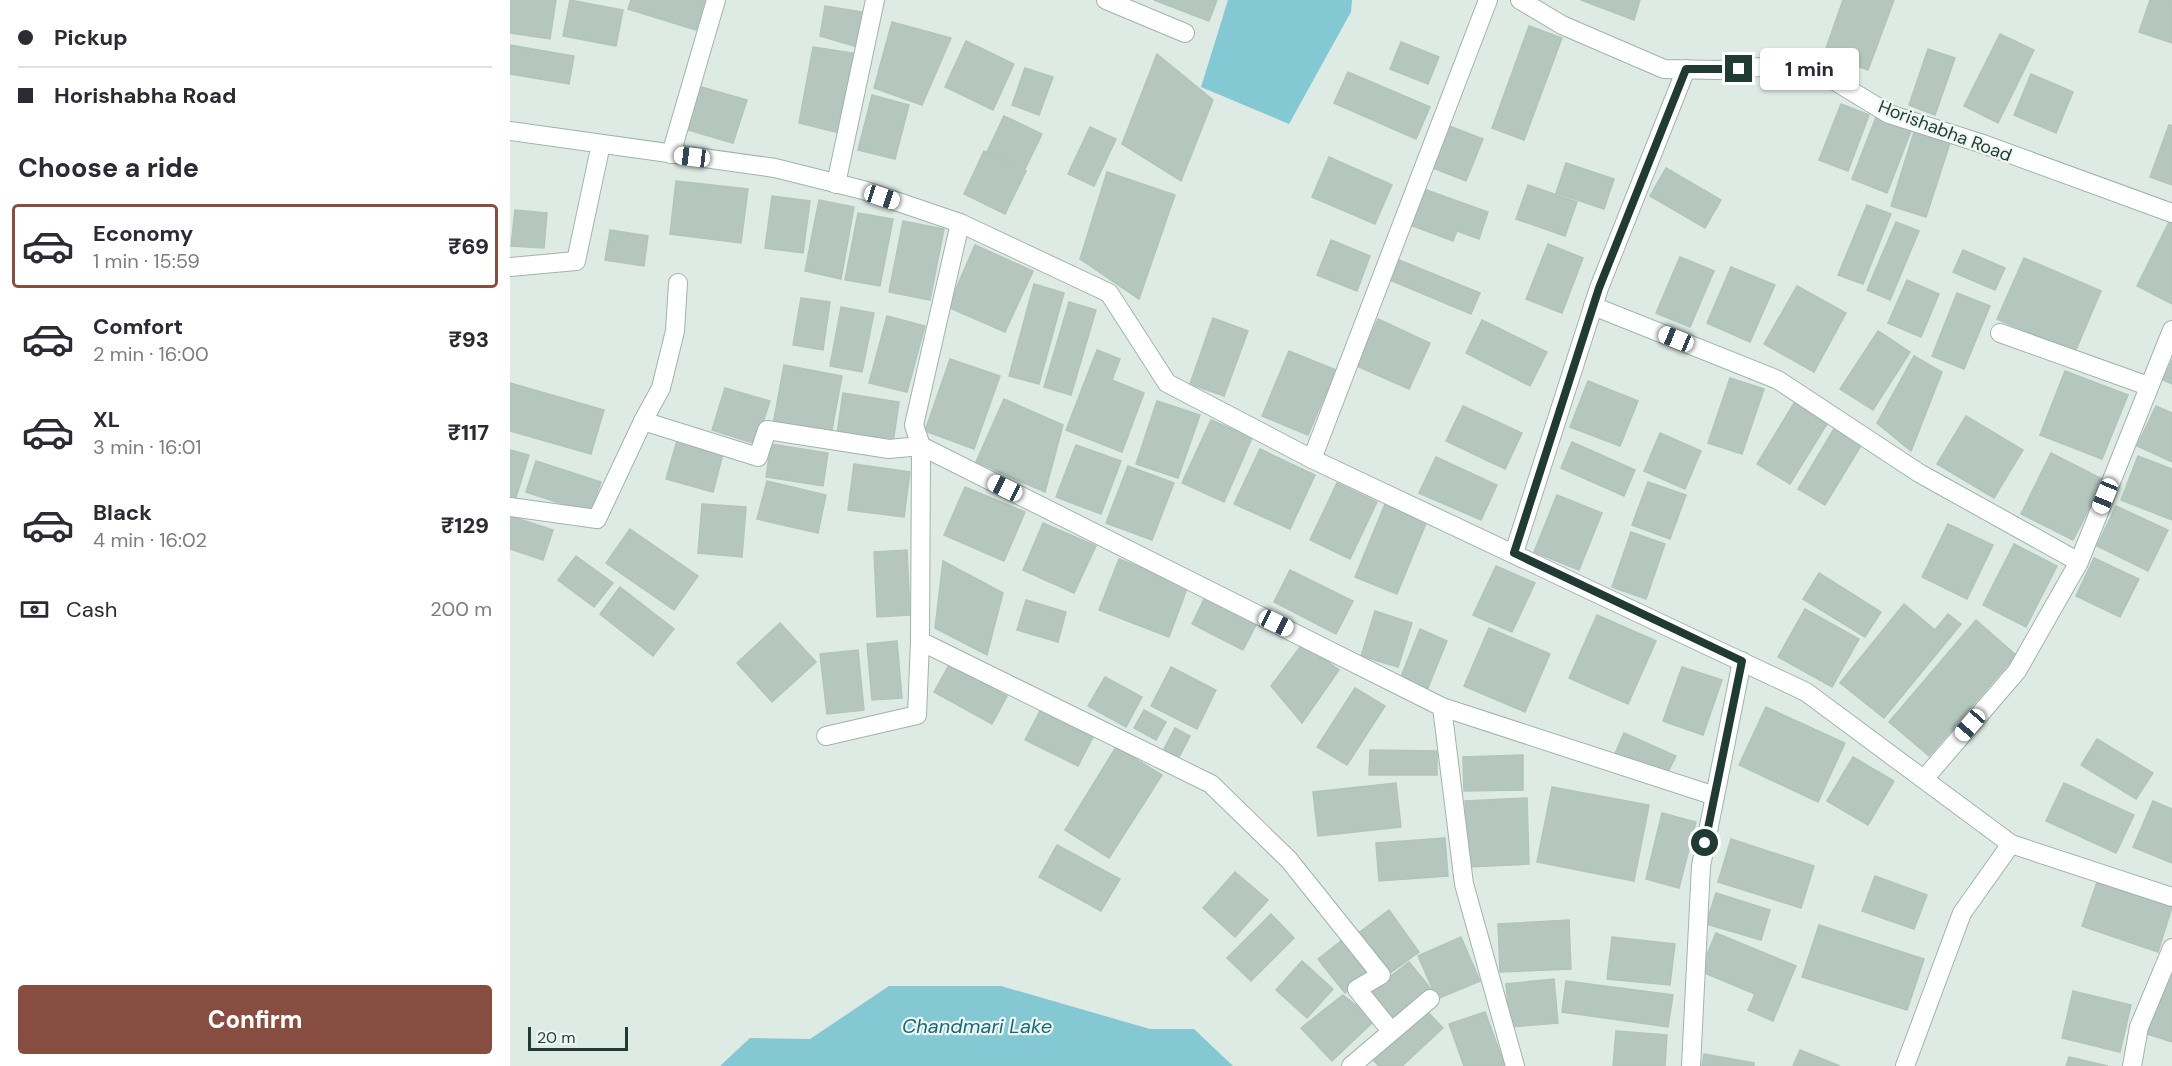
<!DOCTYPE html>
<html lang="en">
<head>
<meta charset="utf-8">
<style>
  :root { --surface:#fff; --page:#f2f2f3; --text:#2b2b33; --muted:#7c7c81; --line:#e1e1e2; --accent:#874d40 }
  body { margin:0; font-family:"DM Sans",sans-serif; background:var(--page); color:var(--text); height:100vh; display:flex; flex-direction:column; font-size:22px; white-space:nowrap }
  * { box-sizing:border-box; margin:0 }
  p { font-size:20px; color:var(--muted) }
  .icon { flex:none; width:33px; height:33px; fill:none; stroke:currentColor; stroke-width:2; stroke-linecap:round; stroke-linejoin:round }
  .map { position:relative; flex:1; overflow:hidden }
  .drawer { display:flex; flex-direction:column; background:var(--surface); width:510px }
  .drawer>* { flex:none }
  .guide { display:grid; align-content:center; height:132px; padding:0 18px; background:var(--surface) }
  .scale { position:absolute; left:18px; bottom:15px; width:100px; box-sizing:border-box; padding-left:6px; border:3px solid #1f3b33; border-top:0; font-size:16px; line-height:21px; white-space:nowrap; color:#1f3b33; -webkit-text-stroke:4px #eff7f3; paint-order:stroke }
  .end { position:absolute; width:27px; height:27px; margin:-14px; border:8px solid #1f3b33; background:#fff; box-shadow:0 0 0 3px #fff }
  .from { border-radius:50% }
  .bubble { position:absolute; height:42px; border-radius:6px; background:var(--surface); box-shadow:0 2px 4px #0004; font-size:20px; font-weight:800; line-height:42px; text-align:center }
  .car { position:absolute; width:18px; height:36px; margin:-18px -9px; border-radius:8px; box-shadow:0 0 4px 2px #0007; background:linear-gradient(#fff 24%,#345 0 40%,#fff 0 76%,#345 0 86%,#fff 0) }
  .guide b { display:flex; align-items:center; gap:21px; height:57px; font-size:22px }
  .guide b+b { border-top:2px solid var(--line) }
  .guide i { width:15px; height:15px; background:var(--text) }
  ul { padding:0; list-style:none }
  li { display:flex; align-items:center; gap:18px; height:84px; margin:0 12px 9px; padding:0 6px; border:3px solid transparent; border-radius:6px }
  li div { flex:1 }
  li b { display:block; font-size:22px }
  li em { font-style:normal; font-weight:800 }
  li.current { border-color:var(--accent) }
  li>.icon { width:54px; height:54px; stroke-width:1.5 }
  h2 { padding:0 18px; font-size:27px; line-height:72px }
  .pay { display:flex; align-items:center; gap:15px; height:66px; padding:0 18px; font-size:22px }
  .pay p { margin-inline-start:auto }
  .cta { display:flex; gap:12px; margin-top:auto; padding:12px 18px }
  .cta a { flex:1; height:69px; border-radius:6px; background:var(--accent); color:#fff; font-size:24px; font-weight:800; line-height:69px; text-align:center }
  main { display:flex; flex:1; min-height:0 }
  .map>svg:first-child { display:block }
</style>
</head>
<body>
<main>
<section class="drawer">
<div class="guide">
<b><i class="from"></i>Pickup</b>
<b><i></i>Horishabha Road</b>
</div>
<h2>Choose a ride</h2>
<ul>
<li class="current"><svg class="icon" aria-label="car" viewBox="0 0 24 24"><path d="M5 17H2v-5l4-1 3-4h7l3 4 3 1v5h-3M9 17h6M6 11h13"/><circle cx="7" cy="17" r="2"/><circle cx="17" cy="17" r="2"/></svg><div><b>Economy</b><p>1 min · 15:59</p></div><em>₹69</em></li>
<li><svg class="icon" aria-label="car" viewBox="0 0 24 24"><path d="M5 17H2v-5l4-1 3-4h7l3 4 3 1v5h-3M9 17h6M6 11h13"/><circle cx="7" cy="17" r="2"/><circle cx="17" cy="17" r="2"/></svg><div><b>Comfort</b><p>2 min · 16:00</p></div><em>₹93</em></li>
<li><svg class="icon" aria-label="car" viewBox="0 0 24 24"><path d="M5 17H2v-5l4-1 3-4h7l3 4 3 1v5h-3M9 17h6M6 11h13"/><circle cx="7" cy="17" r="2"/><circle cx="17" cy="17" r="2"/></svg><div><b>XL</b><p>3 min · 16:01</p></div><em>₹117</em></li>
<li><svg class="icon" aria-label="car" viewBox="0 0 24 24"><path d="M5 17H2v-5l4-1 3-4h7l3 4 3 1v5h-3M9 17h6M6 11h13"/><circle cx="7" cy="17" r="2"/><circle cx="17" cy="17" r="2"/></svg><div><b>Black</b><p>4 min · 16:02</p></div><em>₹129</em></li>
</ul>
<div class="pay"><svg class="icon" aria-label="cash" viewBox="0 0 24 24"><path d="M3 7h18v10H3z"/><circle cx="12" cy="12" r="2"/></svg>Cash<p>200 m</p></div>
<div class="cta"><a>Confirm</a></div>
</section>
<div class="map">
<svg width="1662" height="1066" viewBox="0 0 1662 1066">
  <rect width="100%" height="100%" fill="#deebe5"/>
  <g fill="#83c8d3">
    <path d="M 718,0 L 842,0 L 841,12 L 779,124 L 691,87 Z"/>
    <path d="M 379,986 L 491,986 L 640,1029 L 684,1029 L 723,1066 L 210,1066 L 240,1038 L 300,1039 Z"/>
  </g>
  <g fill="#b4c6be" stroke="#b1c5bc" stroke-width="1.5">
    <path d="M 0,0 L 46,0 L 40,39 L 0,33 Z"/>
    <path d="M 60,0 L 113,10 L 106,46 L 53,36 Z"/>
    <path d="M 121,0 L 195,0 L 186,30 L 118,9 Z"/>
    <path d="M 644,0 L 707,0 L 699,21 Z"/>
    <path d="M 1071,0 L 1130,0 L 1124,20 Z"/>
    <path d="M 1333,0 L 1384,0 L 1358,70 L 1314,54 Z"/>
    <path d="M 1640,0 L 1662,0 L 1662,43 L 1629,32 Z"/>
    <path d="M 315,6 L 359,13 L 351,48 L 310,36 Z"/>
    <path d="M 382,22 L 441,38 L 412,105 L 364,88 Z"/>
    <path d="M 1019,26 L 1052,38 L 1014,140 L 982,128 Z"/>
    <path d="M 1490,34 L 1524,50 L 1488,123 L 1454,106 Z"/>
    <path d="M 456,41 L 504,64 L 483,110 L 435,87 Z"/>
    <path d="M 891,42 L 929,57 L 918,84 L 880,69 Z"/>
    <path d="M 0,45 L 64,56 L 59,84 L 0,74 Z"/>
    <path d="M 303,47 L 349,54 L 330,133 L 289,123 Z"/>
    <path d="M 1418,49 L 1445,58 L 1425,115 L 1399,105 Z"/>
    <path d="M 647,54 L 703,100 L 671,181 L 612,144 Z"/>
    <path d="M 515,68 L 543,77 L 529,115 L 502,105 Z"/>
    <path d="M 838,72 L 920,107 L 906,139 L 824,103 Z"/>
    <path d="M 1521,74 L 1563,92 L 1546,133 L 1504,115 Z"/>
    <path d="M 188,86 L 237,100 L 223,143 L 175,129 Z"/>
    <path d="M 362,95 L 399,105 L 385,159 L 348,150 Z"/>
    <path d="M 1331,104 L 1359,115 L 1338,171 L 1309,160 Z"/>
    <path d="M 1368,112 L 1403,126 L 1377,193 L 1342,179 Z"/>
    <path d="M 494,116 L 532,134 L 515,169 L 477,152 Z"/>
    <path d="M 934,124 L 973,139 L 956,181 L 918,166 Z"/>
    <path d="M 1659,125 L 1662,126 L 1662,185 L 1640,177 Z"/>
    <path d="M 580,127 L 606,139 L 584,186 L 558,174 Z"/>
    <path d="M 1405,129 L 1441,140 L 1416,217 L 1381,206 Z"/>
    <path d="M 474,151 L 516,171 L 495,214 L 454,194 Z"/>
    <path d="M 819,157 L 882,185 L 865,224 L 802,197 Z"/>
    <path d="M 1056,163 L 1104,179 L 1094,209 L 1046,193 Z"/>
    <path d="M 1156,168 L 1211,200 L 1195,228 L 1140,196 Z"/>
    <path d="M 597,172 L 665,195 L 629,299 L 570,259 Z"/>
    <path d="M 166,181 L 238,189 L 231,243 L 160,234 Z"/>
    <path d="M 1018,185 L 1067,202 L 1055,236 L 1006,219 Z"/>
    <path d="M 908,187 L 978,212 L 969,239 L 947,231 L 943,241 L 895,223 Z"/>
    <path d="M 262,196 L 300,201 L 293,253 L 255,248 Z"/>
    <path d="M 309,200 L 344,207 L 331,279 L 295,271 Z"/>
    <path d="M 1357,205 L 1381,214 L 1353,284 L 1328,275 Z"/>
    <path d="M 5,210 L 37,213 L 34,248 L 1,246 Z"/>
    <path d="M 348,213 L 383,219 L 370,286 L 335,280 Z"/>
    <path d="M 1661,218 L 1662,219 L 1662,304 L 1627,286 Z"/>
    <path d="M 393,221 L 434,229 L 420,300 L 379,292 Z"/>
    <path d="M 1386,222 L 1409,231 L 1380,300 L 1357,290 Z"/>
    <path d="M 100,230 L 138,236 L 134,266 L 95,260 Z"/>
    <path d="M 821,240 L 860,256 L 847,291 L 807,275 Z"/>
    <path d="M 1038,244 L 1073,258 L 1052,313 L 1016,299 Z"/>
    <path d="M 465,245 L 523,271 L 495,332 L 438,307 Z"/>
    <path d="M 1453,250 L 1495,268 L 1485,290 L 1443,272 Z"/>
    <path d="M 1170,257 L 1204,271 L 1180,327 L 1146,313 Z"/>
    <path d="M 1514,258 L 1591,291 L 1565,352 L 1487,319 Z"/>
    <path d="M 889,260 L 970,293 L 961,314 L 880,280 Z"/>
    <path d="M 1221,267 L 1265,285 L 1240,342 L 1197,323 Z"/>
    <path d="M 1397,280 L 1429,294 L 1411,337 L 1378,323 Z"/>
    <path d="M 524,284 L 554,293 L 529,384 L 499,376 Z"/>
    <path d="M 1287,286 L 1336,313 L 1304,372 L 1254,344 Z"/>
    <path d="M 1447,293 L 1480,306 L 1454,369 L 1422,356 Z"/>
    <path d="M 291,298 L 320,302 L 313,350 L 283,345 Z"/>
    <path d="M 559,302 L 586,310 L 561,395 L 534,387 Z"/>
    <path d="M 331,307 L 364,313 L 352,372 L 320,366 Z"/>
    <path d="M 377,316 L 415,326 L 397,392 L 359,383 Z"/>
    <path d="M 703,318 L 738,331 L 714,396 L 680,384 Z"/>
    <path d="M 868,319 L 920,343 L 899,389 L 847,366 Z"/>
    <path d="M 972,320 L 1037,352 L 1020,386 L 956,353 Z"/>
    <path d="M 1368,331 L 1400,352 L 1363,410 L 1330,389 Z"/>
    <path d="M 587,350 L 610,359 L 602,380 L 634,393 L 612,452 L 556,430 Z"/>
    <path d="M 779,351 L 826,370 L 798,435 L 752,416 Z"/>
    <path d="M 1404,356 L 1432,372 L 1401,451 L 1367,423 Z"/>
    <path d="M 440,359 L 490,376 L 464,449 L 415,431 Z"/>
    <path d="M 1662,360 L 1662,384 L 1653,380 Z"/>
    <path d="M 274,365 L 332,376 L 321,435 L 263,425 Z"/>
    <path d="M 1555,371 L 1618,395 L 1592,459 L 1530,435 Z"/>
    <path d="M 1220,378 L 1254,389 L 1232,454 L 1198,443 Z"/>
    <path d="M 1078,381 L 1128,401 L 1110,446 L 1060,427 Z"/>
    <path d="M 0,383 L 94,410 L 81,454 L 0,431 Z"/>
    <path d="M 215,388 L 260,401 L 246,444 L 202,430 Z"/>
    <path d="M 333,393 L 389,402 L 383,443 L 327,434 Z"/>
    <path d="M 494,399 L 553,425 L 535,492 L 466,462 Z"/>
    <path d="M 647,401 L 690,415 L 668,478 L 626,464 Z"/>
    <path d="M 1284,403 L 1317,424 L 1280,484 L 1247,464 Z"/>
    <path d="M 953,406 L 1012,433 L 995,469 L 936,441 Z"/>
    <path d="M 1646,406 L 1662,413 L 1662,462 L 1627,446 Z"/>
    <path d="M 1456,416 L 1513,450 L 1484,498 L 1427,464 Z"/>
    <path d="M 701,420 L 742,438 L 714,502 L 672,483 Z"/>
    <path d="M 1325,427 L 1352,444 L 1315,505 L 1288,489 Z"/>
    <path d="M 1150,433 L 1191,451 L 1175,489 L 1134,471 Z"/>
    <path d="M 168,437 L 214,450 L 203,492 L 156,479 Z"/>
    <path d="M 1062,442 L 1125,470 L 1114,496 L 1051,468 Z"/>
    <path d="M 261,444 L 318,453 L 313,486 L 256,477 Z"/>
    <path d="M 566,445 L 611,461 L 591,514 L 546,497 Z"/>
    <path d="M 750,449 L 805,475 L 780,529 L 724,504 Z"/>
    <path d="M 0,450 L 19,455 L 4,504 L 0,502 Z"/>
    <path d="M 1541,453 L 1594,480 L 1563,540 L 1511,514 Z"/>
    <path d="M 1628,456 L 1662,469 L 1662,520 L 1611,500 Z"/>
    <path d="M 926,457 L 987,485 L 971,520 L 909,493 Z"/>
    <path d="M 26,461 L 91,482 L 80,513 L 16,492 Z"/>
    <path d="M 344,464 L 400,472 L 394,517 L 338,510 Z"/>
    <path d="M 618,466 L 664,483 L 642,540 L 596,523 Z"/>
    <path d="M 257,481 L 316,495 L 308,533 L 247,519 Z"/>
    <path d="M 1138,482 L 1176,495 L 1160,539 L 1122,525 Z"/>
    <path d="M 827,483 L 867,502 L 840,559 L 800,540 Z"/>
    <path d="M 455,487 L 515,512 L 494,561 L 434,535 Z"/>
    <path d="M 1047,495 L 1092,513 L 1069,570 L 1024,552 Z"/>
    <path d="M 192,504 L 236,507 L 232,557 L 188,553 Z"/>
    <path d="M 875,504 L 917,521 L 887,594 L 845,577 Z"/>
    <path d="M 1606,506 L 1658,530 L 1638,571 L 1587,546 Z"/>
    <path d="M 0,516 L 43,530 L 33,560 L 0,549 Z"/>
    <path d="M 533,523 L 586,546 L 564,593 L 513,570 Z"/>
    <path d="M 1438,524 L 1483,545 L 1457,599 L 1412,577 Z"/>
    <path d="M 120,529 L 188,576 L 164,610 L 96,563 Z"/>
    <path d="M 1121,532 L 1155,544 L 1136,599 L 1102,587 Z"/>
    <path d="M 1504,544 L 1547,566 L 1516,627 L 1473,605 Z"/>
    <path d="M 397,550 L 400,615 L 367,617 L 364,552 Z"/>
    <path d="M 66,556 L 103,583 L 84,607 L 48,580 Z"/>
    <path d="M 1584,558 L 1629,579 L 1610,617 L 1566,596 Z"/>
    <path d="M 609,559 L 678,586 L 659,637 L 589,610 Z"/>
    <path d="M 433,561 L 493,593 L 477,655 L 425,628 Z"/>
    <path d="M 986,566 L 1025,583 L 1002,632 L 963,615 Z"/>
    <path d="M 780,570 L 843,601 L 826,634 L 764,602 Z"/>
    <path d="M 1309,573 L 1371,612 L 1355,637 L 1293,599 Z"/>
    <path d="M 110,587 L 164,629 L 143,656 L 90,614 Z"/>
    <path d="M 696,595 L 748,621 L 733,650 L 682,624 Z"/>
    <path d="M 516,600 L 556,612 L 548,642 L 507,630 Z"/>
    <path d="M 1394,604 L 1425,630 L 1438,614 L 1451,624 L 1374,718 L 1330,683 Z"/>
    <path d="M 1295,609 L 1349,639 L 1322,687 L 1268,657 Z"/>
    <path d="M 865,611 L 902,623 L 888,667 L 851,656 Z"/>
    <path d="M 1087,615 L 1146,641 L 1118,704 L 1059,678 Z"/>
    <path d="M 1466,620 L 1506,655 L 1419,756 L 1379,722 Z"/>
    <path d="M 270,623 L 306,662 L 262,702 L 227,663 Z"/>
    <path d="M 979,628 L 1040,654 L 1015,712 L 954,686 Z"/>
    <path d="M 910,629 L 937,641 L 917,690 L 890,679 Z"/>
    <path d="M 387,641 L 392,698 L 362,700 L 357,644 Z"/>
    <path d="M 793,643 L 829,670 L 792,723 L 761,686 Z"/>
    <path d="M 348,650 L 354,710 L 317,714 L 310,654 Z"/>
    <path d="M 439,665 L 497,696 L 482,724 L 424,692 Z"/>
    <path d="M 661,667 L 706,690 L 687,729 L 641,706 Z"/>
    <path d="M 1172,667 L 1212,680 L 1193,735 L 1153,721 Z"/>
    <path d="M 595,677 L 632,697 L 616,727 L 578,706 Z"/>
    <path d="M 845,688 L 875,706 L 837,765 L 807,747 Z"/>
    <path d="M 1256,707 L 1335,743 L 1308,802 L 1229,765 Z"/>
    <path d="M 634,710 L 656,722 L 646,740 L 624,728 Z"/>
    <path d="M 530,711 L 583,737 L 568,766 L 515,740 Z"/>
    <path d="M 665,728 L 680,736 L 668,759 L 653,751 Z"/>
    <path d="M 1114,733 L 1166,756 L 1156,776 L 1103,758 Z"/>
    <path d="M 1587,739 L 1643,773 L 1626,799 L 1571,765 Z"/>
    <path d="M 606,747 L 652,775 L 599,858 L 555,830 Z"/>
    <path d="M 860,750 L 927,751 L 927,775 L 859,775 Z"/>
    <path d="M 1013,755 L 1013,790 L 954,791 L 953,757 Z"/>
    <path d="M 1343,757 L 1384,781 L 1358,825 L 1317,801 Z"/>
    <path d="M 886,783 L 891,827 L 808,836 L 803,792 Z"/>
    <path d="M 1554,783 L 1624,815 L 1606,853 L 1536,821 Z"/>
    <path d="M 1042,787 L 1139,805 L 1124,881 L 1027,862 Z"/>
    <path d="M 1017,798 L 1019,864 L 958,867 L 955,801 Z"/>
    <path d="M 1643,801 L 1662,809 L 1662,863 L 1623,847 Z"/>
    <path d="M 1152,813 L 1186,822 L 1169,888 L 1136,879 Z"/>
    <path d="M 935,838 L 938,876 L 869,881 L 866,843 Z"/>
    <path d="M 1221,839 L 1304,866 L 1291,908 L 1208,882 Z"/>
    <path d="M 547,845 L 610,879 L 591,911 L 529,877 Z"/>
    <path d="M 725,872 L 758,900 L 725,937 L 693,908 Z"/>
    <path d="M 1365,876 L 1417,895 L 1404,929 L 1352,911 Z"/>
    <path d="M 1587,882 L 1662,907 L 1648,952 L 1572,926 Z"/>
    <path d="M 1206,893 L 1260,910 L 1251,940 L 1196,924 Z"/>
    <path d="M 879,910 L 909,952 L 876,976 L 846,935 Z"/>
    <path d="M 761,914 L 784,938 L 741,981 L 717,958 Z"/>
    <path d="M 1059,920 L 1061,969 L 990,972 L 988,924 Z"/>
    <path d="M 1309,925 L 1414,959 L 1397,1010 L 1292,977 Z"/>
    <path d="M 1206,933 L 1286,966 L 1263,1021 L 1238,1010 L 1245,994 L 1190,971 Z"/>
    <path d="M 836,937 L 863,971 L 835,993 L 808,959 Z"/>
    <path d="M 951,937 L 970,981 L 927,999 L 908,956 Z"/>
    <path d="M 1102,937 L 1165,944 L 1160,985 L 1097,979 Z"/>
    <path d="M 1662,960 L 1662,1042 L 1637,1034 Z"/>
    <path d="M 792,961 L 823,989 L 797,1018 L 766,990 Z"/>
    <path d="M 899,962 L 921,989 L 886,1021 L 858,994 Z"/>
    <path d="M 1044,979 L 1048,1023 L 1000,1027 L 996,984 Z"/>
    <path d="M 1056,981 L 1163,995 L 1158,1027 L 1052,1012 Z"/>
    <path d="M 1563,991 L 1621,1005 L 1610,1052 L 1552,1038 Z"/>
    <path d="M 833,995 L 865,1020 L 822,1061 L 791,1028 Z"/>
    <path d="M 915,1009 L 933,1028 L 892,1066 L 869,1066 L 862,1059 Z"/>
    <path d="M 975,1012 L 995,1066 L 954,1066 L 939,1024 Z"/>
    <path d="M 1106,1031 L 1157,1035 L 1155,1066 L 1103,1066 Z"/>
    <path d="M 1290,1050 L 1330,1066 L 1283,1066 Z"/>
    <path d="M 1194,1054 L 1244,1063 L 1244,1066 L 1192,1066 Z"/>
    <path d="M 1559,1057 L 1598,1066 L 1556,1066 Z"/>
  </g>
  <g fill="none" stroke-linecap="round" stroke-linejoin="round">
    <g stroke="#a1b3ac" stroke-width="20">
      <g id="minor">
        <path d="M 596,0 L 675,33"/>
        <path d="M 1010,0 L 1052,25 L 1154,69 L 1207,70 L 1297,64 L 1379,114 L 1470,143 L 1662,213"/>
        <path d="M 0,131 L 265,168 L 353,190 L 450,223 L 599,293 L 657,383 L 802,459 L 1296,692 L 1501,844 L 1662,897"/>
        <path d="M 161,154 L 206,0"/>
        <path d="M 326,184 L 365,0"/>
        <path d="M 450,223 L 404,425 L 411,446 L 410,641 L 701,784 L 779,860 L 871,975 L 847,989 L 881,1031"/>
        <path d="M 0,267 L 66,261 L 91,144"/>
        <path d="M 1083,306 L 1268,380 L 1409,473 L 1569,562"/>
        <path d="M 1490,333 L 1638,386"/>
        <path d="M 133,421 L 151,388 L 165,331 L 168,283"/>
        <path d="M 802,459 L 978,0"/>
        <path d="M 0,507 L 87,519 L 133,421 L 248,457 L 257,430 L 379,449 L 411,446 L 932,707 L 954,884 L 1005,1066"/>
        <path d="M 1004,553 L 1089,288 L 1176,69"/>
        <path d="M 932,707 L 1205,796"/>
        <path d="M 316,736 L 407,715 L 410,641"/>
        <path d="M 1414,779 L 1507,671 L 1569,562 L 1662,330"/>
        <path d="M 841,1066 L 920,999"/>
        <path d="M 1181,1066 L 1191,866 L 1232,661"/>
        <path d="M 1395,1066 L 1452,913 L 1501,844"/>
        <path d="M 1622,1066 L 1629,1027 L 1662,948"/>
      </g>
    </g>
    <use href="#minor" stroke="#fff" stroke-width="18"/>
  </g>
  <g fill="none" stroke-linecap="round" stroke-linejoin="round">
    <path stroke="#1f3b33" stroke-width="8" d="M 1195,843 L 1232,661 L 1004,553 L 1089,288 L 1176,69 L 1229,69"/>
  </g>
  <g text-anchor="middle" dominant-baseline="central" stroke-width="4.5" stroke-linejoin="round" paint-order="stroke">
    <g font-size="18" fill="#1f3b33" stroke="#eff7f3">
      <text transform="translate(1435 131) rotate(21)">Horishabha Road</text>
    </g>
    <g font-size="20" font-style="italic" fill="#176a79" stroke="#eff7f3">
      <text x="467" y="1026">Chandmari Lake</text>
    </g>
  </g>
</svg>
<div class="scale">20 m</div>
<i class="end from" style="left:1195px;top:843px"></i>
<i class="end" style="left:1229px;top:69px"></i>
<div class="bubble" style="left:1250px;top:48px;width:99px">1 min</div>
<i class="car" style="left:182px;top:157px;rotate:277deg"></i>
<i class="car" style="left:372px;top:197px;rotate:108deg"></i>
<i class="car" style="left:1166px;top:339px;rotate:292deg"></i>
<i class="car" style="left:495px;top:488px;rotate:296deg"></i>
<i class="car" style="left:1595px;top:496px;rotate:202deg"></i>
<i class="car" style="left:766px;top:623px;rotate:116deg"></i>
<i class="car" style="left:1460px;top:725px;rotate:221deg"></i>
</div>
</main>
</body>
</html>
